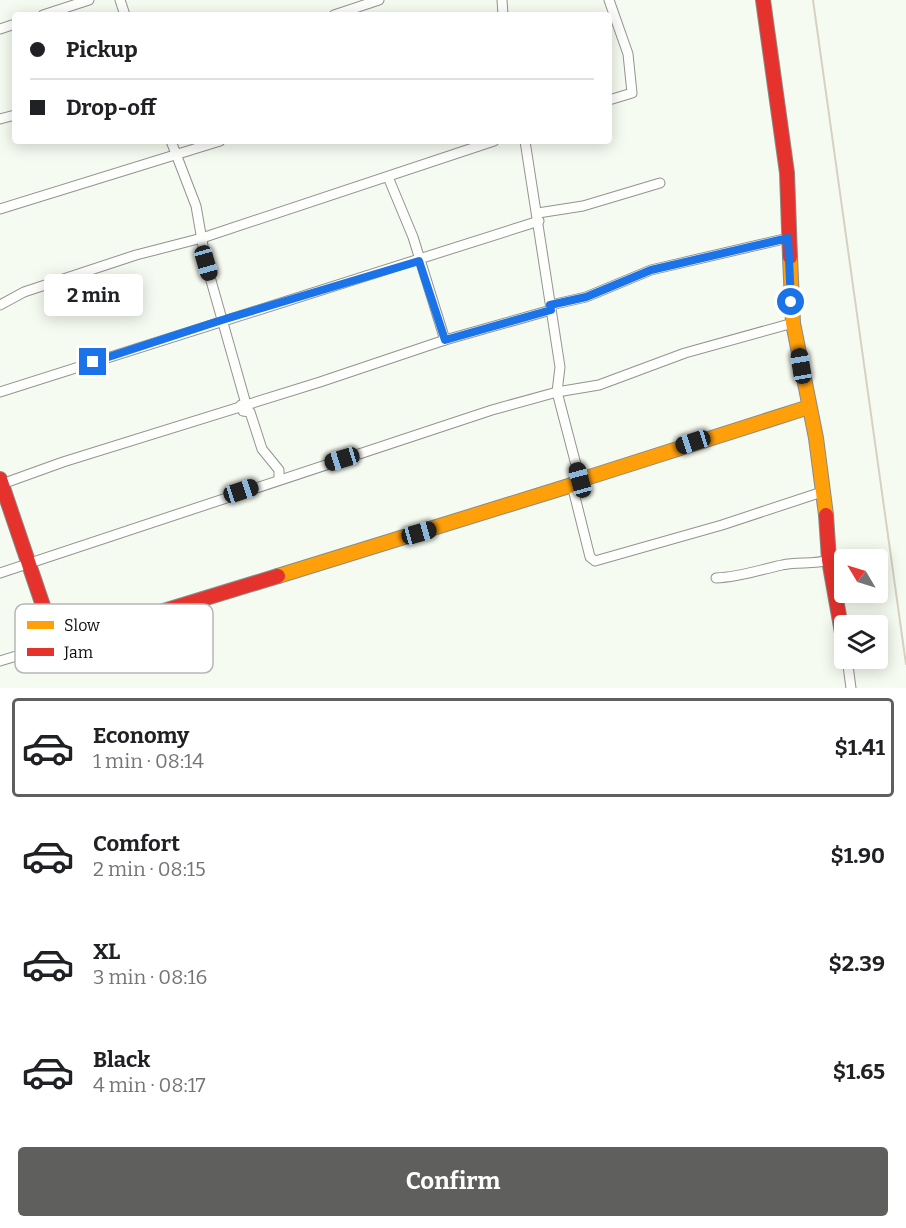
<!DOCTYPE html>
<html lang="en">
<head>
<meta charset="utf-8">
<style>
  :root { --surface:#fff; --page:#f6f6f6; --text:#202124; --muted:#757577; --line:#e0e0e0; --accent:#5f605d }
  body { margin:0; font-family:Bitter,serif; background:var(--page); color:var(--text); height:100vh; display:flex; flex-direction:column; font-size:22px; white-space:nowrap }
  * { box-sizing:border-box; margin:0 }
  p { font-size:20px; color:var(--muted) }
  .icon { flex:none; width:33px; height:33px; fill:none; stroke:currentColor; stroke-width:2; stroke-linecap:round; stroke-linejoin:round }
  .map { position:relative; height:688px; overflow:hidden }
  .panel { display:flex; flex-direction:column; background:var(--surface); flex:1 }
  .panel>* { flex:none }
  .hud { position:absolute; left:12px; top:12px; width:600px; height:132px; border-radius:6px; box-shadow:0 3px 15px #0003; display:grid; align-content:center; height:132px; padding:0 18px; background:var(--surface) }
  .needle { width:39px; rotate:308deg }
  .fabs { position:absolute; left:834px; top:549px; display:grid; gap:12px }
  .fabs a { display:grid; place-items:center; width:54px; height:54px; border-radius:6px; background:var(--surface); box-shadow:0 3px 15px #0003; font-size:30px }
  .end { position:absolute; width:27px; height:27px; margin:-14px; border:8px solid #1a73e8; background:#fff; box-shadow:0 0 0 3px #fff }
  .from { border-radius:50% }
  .bubble { position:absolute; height:42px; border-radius:6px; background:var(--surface); box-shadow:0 3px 15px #0003; font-size:20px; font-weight:700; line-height:42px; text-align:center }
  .car { position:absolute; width:18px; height:36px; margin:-18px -9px; border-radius:8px; box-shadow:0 0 4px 2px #0007; background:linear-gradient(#222 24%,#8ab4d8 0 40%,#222 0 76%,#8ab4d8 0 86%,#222 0) }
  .hud b { display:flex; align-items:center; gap:21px; height:57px; font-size:22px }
  .hud b+b { border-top:2px solid var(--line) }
  .hud i { width:15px; height:15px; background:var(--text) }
  ul { padding:10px 0 0; list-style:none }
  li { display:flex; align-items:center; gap:18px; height:99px; margin:0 12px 9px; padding:0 6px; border:3px solid transparent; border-radius:6px }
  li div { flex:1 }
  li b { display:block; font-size:22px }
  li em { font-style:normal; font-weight:700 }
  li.on { border-color:var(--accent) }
  li>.icon { width:54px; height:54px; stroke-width:1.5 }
  .button { display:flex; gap:12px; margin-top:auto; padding:12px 18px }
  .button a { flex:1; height:69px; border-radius:6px; background:var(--accent); color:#fff; font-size:24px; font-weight:700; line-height:69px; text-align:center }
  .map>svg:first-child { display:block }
</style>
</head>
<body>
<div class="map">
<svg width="906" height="688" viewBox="0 0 906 688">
  <rect width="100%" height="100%" fill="#f6fbf1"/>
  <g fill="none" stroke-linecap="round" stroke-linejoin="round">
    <g stroke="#929490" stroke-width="11">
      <g id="street">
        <path d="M 120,0 L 125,15"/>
        <path d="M 502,0 L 503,15"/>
        <path d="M 43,15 L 89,0"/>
        <path d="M 334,15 L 379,0"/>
        <path d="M 0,29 L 15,24"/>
        <path d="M 609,100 L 632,93 L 628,54 L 609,0"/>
        <path d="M 0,119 L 15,115"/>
        <path d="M 171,141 L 196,206 L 206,263 L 246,404"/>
        <path d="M 525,141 L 560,367 L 557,392 L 580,480"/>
        <path d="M 388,177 L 413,237 L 445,340"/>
        <path d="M 0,209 L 220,141"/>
        <path d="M 538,213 L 583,206 L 660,183"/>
        <path d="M 0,305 L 24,292 L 136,255 L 202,238 L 494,141"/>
        <path d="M 551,305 L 586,297 L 651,270 L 788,238"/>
        <path d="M 0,392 L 539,221"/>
        <path d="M 241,405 L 243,411 L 250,412 L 262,449 L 279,470 L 279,479"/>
        <path d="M 2,484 L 63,462 L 320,382 L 445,340 L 551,310"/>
        <path d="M 572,485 L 590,557 L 595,561 L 722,525 L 825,491"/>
        <path d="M 0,573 L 492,410 L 557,392 L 599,385 L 685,353 L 793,323"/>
        <path d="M 716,578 C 740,577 759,570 782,565 C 798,561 813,565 829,560"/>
        <path d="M 847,658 L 851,688"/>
        <path d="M 0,661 L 56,644"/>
      </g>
    </g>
    <g stroke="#898b86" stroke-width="16">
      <g id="slow">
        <path d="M 790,257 L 793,323 L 816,438 L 826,515"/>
        <path d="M 278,576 L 572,485 L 580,480 L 809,407"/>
      </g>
    </g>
    <g stroke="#898b86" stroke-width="16">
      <g id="jam">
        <path d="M 763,0 L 787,173 L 790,257"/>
        <path d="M 0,479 L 56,644 L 278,576"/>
        <path d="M 826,515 L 829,560 L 844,644"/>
      </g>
    </g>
    <use href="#street" stroke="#fefefd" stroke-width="9"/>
    <use href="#slow" stroke="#ff9f0a" stroke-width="14"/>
    <use href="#jam" stroke="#e5322d" stroke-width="14"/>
    <path stroke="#d7d1c2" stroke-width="2" d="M 813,0 L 906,664"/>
  </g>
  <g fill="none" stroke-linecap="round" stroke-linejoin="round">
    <path stroke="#1a73e8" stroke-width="8" d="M 93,362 L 222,320 L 419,261 L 445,340 L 551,310 L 550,305 L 586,297 L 651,270 L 788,238 L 791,302"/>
  </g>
  <rect x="15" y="604" width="198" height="69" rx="9" fill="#fff" stroke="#b6b6b6" stroke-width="1.5"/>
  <rect x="27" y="621" width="27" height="8" fill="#ff9f0a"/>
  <rect x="27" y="648" width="27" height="8" fill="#e5322d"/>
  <g font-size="16" fill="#0d0d0d">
    <text x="64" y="631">Slow</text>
    <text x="64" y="658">Jam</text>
  </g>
</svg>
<div class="fabs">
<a><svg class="needle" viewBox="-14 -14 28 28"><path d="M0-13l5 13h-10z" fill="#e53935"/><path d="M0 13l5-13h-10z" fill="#757577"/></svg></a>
<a><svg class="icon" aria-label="layers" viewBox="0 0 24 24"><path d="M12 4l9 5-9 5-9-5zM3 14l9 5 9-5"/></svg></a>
</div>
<i class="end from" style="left:791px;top:302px"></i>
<i class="end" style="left:93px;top:362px"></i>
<div class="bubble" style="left:44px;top:274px;width:99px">2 min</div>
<i class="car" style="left:206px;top:263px;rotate:164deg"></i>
<i class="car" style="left:801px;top:366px;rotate:351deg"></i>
<i class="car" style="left:693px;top:442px;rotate:252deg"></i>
<i class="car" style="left:342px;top:459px;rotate:253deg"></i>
<i class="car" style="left:580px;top:480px;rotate:345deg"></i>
<i class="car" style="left:241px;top:491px;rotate:72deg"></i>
<i class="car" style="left:419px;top:533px;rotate:74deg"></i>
<div class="hud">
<b><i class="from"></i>Pickup</b>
<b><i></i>Drop-off</b>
</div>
</div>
<section class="panel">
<ul>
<li class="on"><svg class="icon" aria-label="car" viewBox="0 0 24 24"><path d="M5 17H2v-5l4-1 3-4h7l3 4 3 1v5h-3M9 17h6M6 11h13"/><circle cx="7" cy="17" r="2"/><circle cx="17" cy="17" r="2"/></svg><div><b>Economy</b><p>1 min · 08:14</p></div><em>$1.41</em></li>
<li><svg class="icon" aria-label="car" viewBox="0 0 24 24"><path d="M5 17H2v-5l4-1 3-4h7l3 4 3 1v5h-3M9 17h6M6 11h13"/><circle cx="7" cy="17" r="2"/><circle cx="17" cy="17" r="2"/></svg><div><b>Comfort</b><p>2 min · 08:15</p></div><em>$1.90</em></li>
<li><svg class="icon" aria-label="car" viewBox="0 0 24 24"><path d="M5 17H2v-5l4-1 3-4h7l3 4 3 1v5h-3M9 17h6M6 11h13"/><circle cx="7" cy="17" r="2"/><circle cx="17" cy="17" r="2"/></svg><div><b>XL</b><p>3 min · 08:16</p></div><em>$2.39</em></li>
<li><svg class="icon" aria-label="car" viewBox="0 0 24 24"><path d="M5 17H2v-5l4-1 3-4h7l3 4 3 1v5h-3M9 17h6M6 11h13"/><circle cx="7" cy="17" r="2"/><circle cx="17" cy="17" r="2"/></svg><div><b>Black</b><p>4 min · 08:17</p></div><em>$1.65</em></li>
</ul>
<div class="button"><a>Confirm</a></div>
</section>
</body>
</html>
